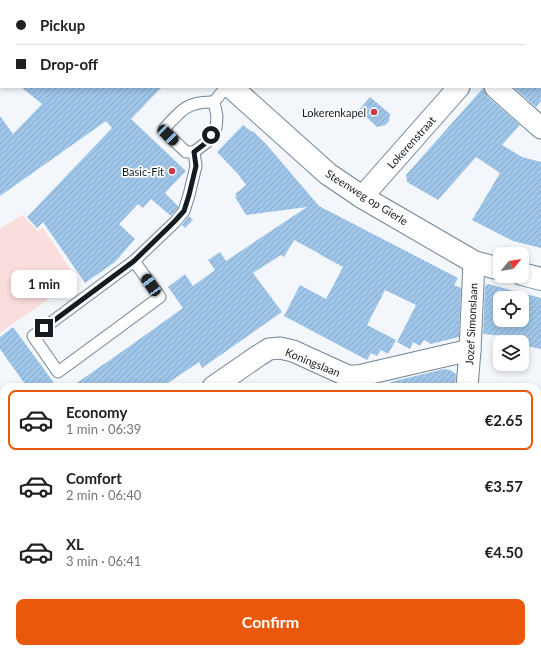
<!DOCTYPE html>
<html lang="en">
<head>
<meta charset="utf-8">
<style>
  :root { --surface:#fff; --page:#f2f2f2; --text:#202124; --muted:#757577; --line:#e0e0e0; --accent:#ea580c }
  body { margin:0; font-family:Lato,sans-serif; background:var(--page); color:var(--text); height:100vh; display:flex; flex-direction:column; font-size:15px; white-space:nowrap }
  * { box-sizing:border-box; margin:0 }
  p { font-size:13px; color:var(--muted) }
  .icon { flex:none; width:22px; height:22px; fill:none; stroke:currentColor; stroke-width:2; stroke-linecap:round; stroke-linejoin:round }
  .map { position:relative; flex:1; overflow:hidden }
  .sheet { position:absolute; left:0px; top:383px; width:541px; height:270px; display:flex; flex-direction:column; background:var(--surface); border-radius:12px 12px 0 0; box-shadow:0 2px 6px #0003 }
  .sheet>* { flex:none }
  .guide { position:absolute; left:0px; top:0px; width:541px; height:88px; box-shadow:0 2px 6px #0003; display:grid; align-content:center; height:88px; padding:0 16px; background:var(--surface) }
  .needle { width:26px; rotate:60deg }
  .tools { position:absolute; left:493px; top:247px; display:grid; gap:8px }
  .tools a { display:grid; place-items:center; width:36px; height:36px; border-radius:8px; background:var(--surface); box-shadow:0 2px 6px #0003; font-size:20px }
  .end { position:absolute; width:18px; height:18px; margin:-9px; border:5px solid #141c23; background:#fff; box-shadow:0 0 0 2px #fff }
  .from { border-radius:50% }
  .bubble { position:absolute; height:28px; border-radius:8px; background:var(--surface); box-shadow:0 2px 6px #0003; font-size:13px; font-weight:700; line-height:28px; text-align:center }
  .car { position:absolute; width:12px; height:24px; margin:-12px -6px; border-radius:5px; box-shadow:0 0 3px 1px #0007; background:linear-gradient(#222 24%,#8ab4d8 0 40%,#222 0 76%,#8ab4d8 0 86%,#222 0) }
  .guide b { display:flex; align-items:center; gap:14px; height:38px; font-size:15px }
  .guide b+b { border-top:1px solid var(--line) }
  .guide i { width:10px; height:10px; background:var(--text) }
  ul { padding:7px 0 0; list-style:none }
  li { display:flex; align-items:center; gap:12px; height:60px; margin:0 8px 6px; padding:0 8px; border:2px solid transparent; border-radius:8px }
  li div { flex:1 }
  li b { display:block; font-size:15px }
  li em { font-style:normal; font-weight:700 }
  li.current { border-color:var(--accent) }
  li>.icon { width:36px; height:36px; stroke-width:1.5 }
  .button { display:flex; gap:8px; margin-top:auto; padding:8px 16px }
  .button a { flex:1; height:46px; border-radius:8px; background:var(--accent); color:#fff; font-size:16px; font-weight:700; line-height:46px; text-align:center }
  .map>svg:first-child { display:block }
</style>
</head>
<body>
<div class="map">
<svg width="541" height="653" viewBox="0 0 541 653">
  <defs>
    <pattern id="building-hatch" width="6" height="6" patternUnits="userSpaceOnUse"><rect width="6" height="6" fill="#9fc6e9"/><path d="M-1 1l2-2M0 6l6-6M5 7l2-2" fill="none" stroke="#88aac8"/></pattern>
  </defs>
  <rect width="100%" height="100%" fill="#f3f7fb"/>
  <path fill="#f9dedd" d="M 22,215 L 38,231 L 43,228 L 77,279 L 0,333 L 0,229 Z"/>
  <g fill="url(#building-hatch)" fill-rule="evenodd">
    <path d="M 21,87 L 162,87 L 131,119 L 186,171 L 165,193 L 178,206 L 178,208 L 171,216 L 151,199 L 143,208 L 138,204 L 119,224 L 135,239 L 115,262 L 85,283 L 43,222 L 37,228 L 27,217 L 112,128 L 106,121 L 0,196 L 0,116 L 13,134 L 42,104 Z"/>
    <path d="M 513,87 L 541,87 L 541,101 L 536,107 Z"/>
    <path d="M 483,88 L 484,91 L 487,96 L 520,125 L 502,145 L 522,157 L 541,162 L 541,248 L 513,241 L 472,220 L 500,173 L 476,157 L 438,200 L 407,182 L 406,175 Z"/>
    <path d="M 370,97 L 390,114 L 389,121 L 385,125 L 377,127 L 359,110 Z"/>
    <path d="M 243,125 L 252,132 L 253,131 L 266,144 L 319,206 L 458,278 L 454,285 L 461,288 L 459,337 L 431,344 L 424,340 L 420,346 L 413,342 L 410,349 L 397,342 L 416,305 L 385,290 L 367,325 L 396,340 L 388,354 L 381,350 L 377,356 L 371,353 L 367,360 L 284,316 L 300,285 L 326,299 L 343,267 L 319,254 L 320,254 L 294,240 L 284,257 L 281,255 L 253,273 L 282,312 L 202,368 L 199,362 L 162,387 L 71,387 L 130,346 L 183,308 L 168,287 L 185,274 L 193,286 L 215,270 L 208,260 L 220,252 L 226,261 L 307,207 L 246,215 L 235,197 L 237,196 L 235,194 L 244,187 L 243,187 L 246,185 L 238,174 L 217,152 Z"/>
    <path d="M 189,216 L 193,220 L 185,228 L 182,225 Z"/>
    <path d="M 488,284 L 541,298 L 541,349 L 522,345 L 522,342 L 513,342 L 514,337 L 483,334 L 485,286 ZM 500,298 L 522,298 L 522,320 L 500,320 Z"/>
    <path d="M 13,327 L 57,387 L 27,387 L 0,349 L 0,337 Z"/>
    <path d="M 444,369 L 450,370 L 456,374 L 455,387 L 392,387 L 391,382 Z"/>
  </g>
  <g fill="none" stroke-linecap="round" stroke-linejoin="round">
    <g stroke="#708597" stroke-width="13">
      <g id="lane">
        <path d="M 214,102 L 217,116 L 216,128 L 207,142 L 194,152 L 186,152 L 168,135 L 165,128 C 181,110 188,101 214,102 L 226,87"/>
        <path d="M 134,261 L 160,297 L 58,372 L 33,336 L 134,261 L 175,222 L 184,211 L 189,195 L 196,166 L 194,152"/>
      </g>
    </g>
    <g stroke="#708597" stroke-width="23">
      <g id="street">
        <path d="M 536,1 L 537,0"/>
        <path d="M 495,87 L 541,128"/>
        <path d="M 362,197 L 459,87"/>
        <path d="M 213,387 L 258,356 L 269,349 L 280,348 L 293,351 L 348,376 L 358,376 L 470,350"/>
        <path d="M 467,387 L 470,350 L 474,262"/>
        <path d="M 0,535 L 4,532"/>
        <path d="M 0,580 L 4,586"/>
        <path d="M 537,584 L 541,584"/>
        <path d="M 43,649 L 45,653"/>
        <path d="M 453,649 L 454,653"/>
        <path d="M 146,653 L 153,649"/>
      </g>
    </g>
    <g stroke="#708597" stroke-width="24">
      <g id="secondary">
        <path d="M 133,0 L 134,1"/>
        <path d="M 231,87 L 328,174 L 362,197 L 474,262 L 500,269"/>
        <path d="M 522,274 L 541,279"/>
      </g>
    </g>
    <use href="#lane" stroke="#fff" stroke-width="11"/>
    <use href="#street" stroke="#fff" stroke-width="21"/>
    <use href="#secondary" stroke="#fff" stroke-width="22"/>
  </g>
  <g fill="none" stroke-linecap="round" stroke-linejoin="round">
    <path stroke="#141c23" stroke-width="5" d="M 44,328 L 134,261 L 174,222 L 184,211 L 189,195 L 196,166 L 194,152 L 207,142 L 211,135"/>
  </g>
  <g fill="#c93946" stroke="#fff" stroke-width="1.5">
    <circle cx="374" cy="112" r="4"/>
    <circle cx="172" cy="171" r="4"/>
  </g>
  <g text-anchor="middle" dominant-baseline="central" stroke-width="3.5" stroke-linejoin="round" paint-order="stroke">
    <g font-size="11" fill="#141c23" stroke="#fff" text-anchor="end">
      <text x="366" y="112">Lokerenkapel</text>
      <text x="164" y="171">Basic-Fit</text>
    </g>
    <g font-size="11" fill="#141c23" stroke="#fff">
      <text transform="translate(411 142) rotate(-48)">Lokerenstraat</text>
      <text transform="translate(367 197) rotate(32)">Steenweg op Gierle</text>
      <text transform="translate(471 324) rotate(-87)">Jozef Simonslaan</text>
      <text transform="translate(313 362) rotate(22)">Koningslaan</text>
    </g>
  </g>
</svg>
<div class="tools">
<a><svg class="needle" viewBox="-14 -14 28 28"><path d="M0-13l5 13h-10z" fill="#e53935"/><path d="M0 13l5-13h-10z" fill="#757577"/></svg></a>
<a><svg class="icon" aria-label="locate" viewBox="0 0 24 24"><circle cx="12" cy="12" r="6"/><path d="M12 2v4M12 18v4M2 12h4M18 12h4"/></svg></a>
<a><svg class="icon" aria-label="layers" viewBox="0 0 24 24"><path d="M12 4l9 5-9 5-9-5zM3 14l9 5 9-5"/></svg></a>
</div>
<i class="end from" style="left:211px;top:135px"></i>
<i class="end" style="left:44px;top:328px"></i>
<div class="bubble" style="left:11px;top:270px;width:66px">1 min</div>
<i class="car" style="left:168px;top:135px;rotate:134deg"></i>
<i class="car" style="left:151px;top:285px;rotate:325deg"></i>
<div class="guide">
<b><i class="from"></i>Pickup</b>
<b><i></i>Drop-off</b>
</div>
<section class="sheet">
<ul>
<li class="current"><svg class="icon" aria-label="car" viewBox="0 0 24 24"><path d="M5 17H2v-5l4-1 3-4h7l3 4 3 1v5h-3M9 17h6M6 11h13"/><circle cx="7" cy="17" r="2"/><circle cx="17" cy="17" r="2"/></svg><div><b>Economy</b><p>1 min · 06:39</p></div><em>€2.65</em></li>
<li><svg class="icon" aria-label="car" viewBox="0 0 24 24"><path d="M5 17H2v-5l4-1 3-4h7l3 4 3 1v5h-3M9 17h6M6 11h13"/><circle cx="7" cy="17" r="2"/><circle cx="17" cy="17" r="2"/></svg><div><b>Comfort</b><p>2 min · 06:40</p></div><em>€3.57</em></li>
<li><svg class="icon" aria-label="car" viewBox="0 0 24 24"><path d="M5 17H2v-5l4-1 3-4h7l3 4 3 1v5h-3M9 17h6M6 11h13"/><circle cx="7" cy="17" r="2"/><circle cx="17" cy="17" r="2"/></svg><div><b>XL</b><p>3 min · 06:41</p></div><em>€4.50</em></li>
</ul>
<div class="button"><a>Confirm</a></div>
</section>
</div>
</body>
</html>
